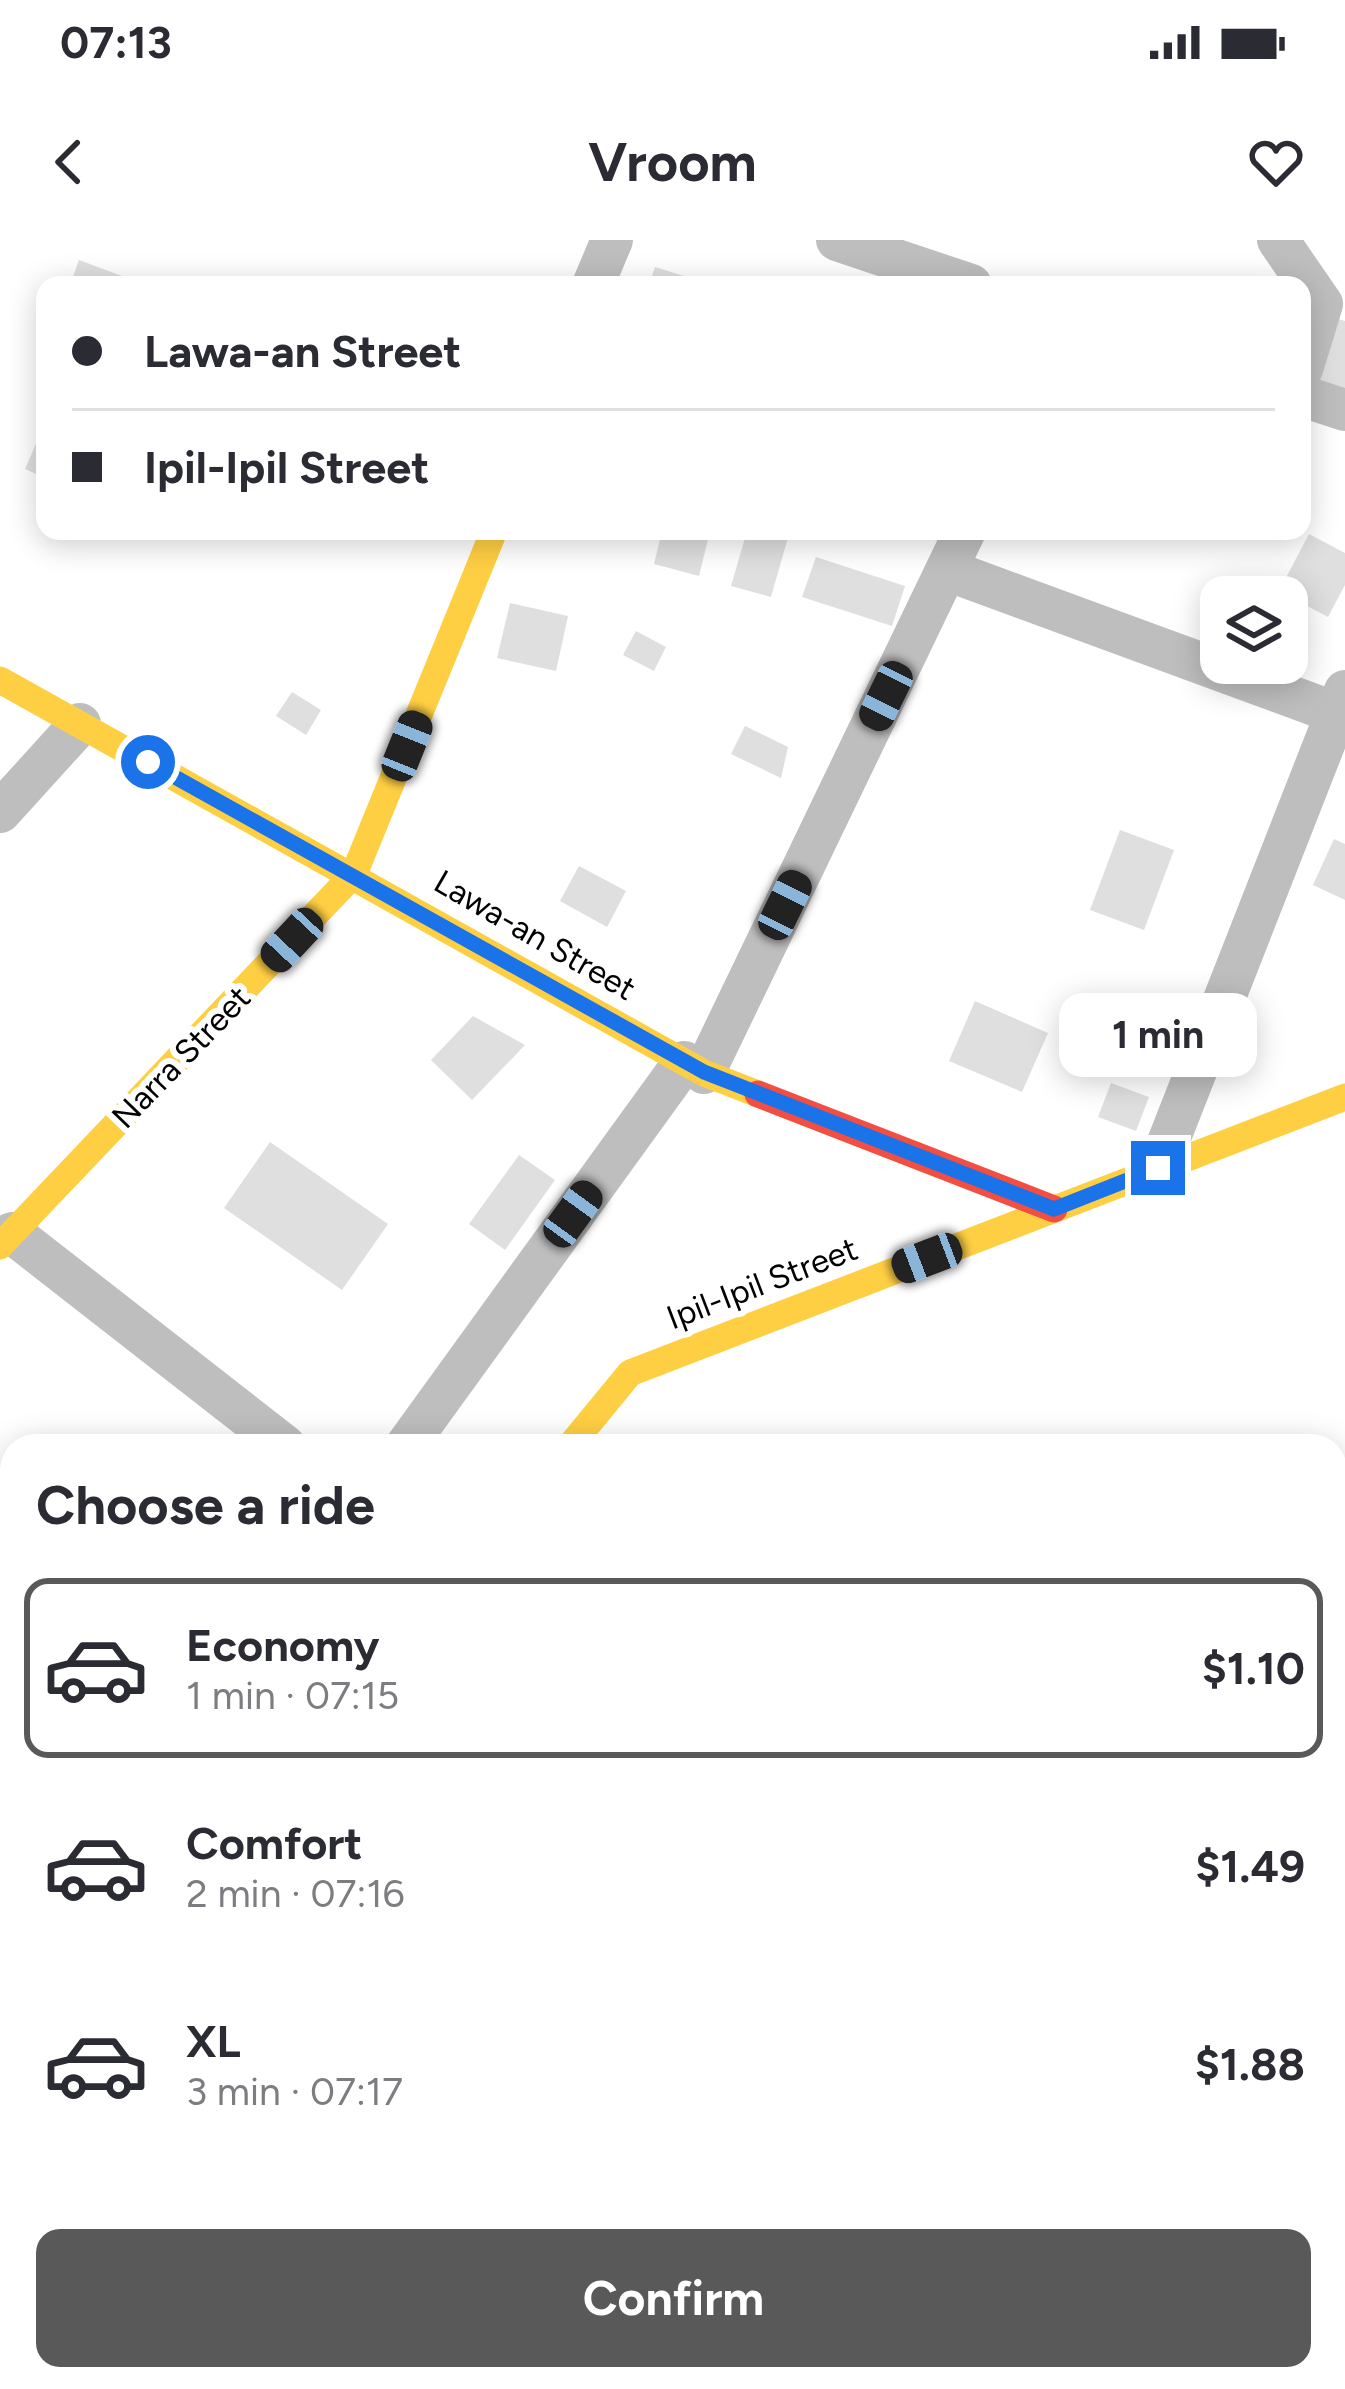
<!DOCTYPE html>
<html lang="en">
<head>
<meta charset="utf-8">
<style>
  :root { --surface:#fff; --page:#f2f2f3; --text:#2b2b33; --muted:#7c7c81; --line:#e1e1e2; --accent:#595959 }
  body { margin:0; font-family:Figtree,sans-serif; background:var(--page); color:var(--text); height:100vh; display:flex; flex-direction:column; font-size:45px; white-space:nowrap }
  * { box-sizing:border-box; margin:0 }
  p { font-size:39px; color:var(--muted) }
  .icon { flex:none; width:66px; height:66px; fill:none; stroke:currentColor; stroke-width:2; stroke-linecap:round; stroke-linejoin:round }
  .map { position:relative; flex:1; overflow:hidden }
  .drawer { position:absolute; left:0px; top:1194px; width:1347px; height:957px; display:flex; flex-direction:column; background:var(--surface); border-radius:36px 36px 0 0; box-shadow:0 6px 30px #0003 }
  .drawer>* { flex:none }
  .hud { position:absolute; left:36px; top:36px; width:1275px; height:264px; border-radius:24px; box-shadow:0 6px 30px #0003; display:grid; align-content:center; height:264px; padding:0 36px; background:var(--surface) }
  .controls { position:absolute; left:1200px; top:336px; display:grid; gap:24px }
  .controls a { display:grid; place-items:center; width:108px; height:108px; border-radius:24px; background:var(--surface); box-shadow:0 6px 30px #0003; font-size:60px }
  .end { position:absolute; width:54px; height:54px; margin:-27px; border:15px solid #1a73e8; background:#fff; box-shadow:0 0 0 6px #fff }
  .from { border-radius:50% }
  .bubble { position:absolute; height:84px; border-radius:24px; background:var(--surface); box-shadow:0 6px 30px #0003; font-size:39px; font-weight:700; line-height:84px; text-align:center }
  .car { position:absolute; width:36px; height:72px; margin:-36px -18px; border-radius:15px; box-shadow:0 0 9px 3px #0007; background:linear-gradient(#222 24%,#8ab4d8 0 40%,#222 0 76%,#8ab4d8 0 86%,#222 0) }
  .hud b { display:flex; align-items:center; gap:42px; height:114px; font-size:45px }
  .hud b+b { border-top:3px solid var(--line) }
  .hud i { width:30px; height:30px; background:var(--text) }
  ul { padding:0; list-style:none }
  li { display:flex; align-items:center; gap:36px; height:180px; margin:0 24px 18px; padding:0 12px; border:6px solid transparent; border-radius:24px }
  li div { flex:1 }
  li b { display:block; font-size:45px }
  li em { font-style:normal; font-weight:700 }
  li.current { border-color:var(--accent) }
  li>.icon { width:108px; height:108px; stroke-width:1.5 }
  h2 { padding:0 36px; font-size:54px; line-height:144px }
  .action { display:flex; gap:24px; margin-top:auto; padding:24px 36px }
  .action a { flex:1; height:138px; border-radius:24px; background:var(--accent); color:#fff; font-size:48px; font-weight:700; line-height:138px; text-align:center }
  .status { display:flex; justify-content:space-between; align-items:center; height:84px; padding:0 60px; background:var(--surface); direction:ltr }
  .status svg { height:33px; fill:currentColor }
  header { display:flex; justify-content:space-between; align-items:center; height:156px; padding:0 36px; background:var(--surface); font-size:54px; font-weight:700 }
  .map>svg:first-child { display:block }
</style>
</head>
<body>
<div class="status"><b>07:13</b><svg viewBox="0 0 49 12"><path d="M0 12V9h3v3zM5 12V6h3v6zM10 12V3h3v9zM15 12V0h3v12zM26 1h20v11H26zM47 4h2v5h-2z"/></svg></div>
<header><svg class="icon" aria-label="back" viewBox="0 0 24 24"><path d="M15 5l-7 7 7 7"/></svg>Vroom<svg class="icon" aria-label="heart" viewBox="0 0 24 24"><path d="M12 20l-8-8c-3-5 5-10 8-4 3-6 11-1 8 4z"/></svg></header>
<div class="map">
<svg width="1345" height="2149" viewBox="0 0 1345 2149">
  <rect width="100%" height="100%" fill="#fff"/>
  <g fill="#dfdfdf">
    <path d="M 79,20 L 146,45 L 70,45 Z"/>
    <path d="M 655,27 L 697,40 L 695,45 L 649,45 Z"/>
    <path d="M 1331,77 L 1345,81 L 1345,153 L 1310,143 Z"/>
    <path d="M 45,183 L 45,238 L 25,229 Z"/>
    <path d="M 662,291 L 710,291 L 699,336 L 654,324 Z"/>
    <path d="M 747,291 L 789,294 L 771,357 L 731,346 Z"/>
    <path d="M 1309,294 L 1345,313 L 1345,345 L 1328,377 L 1279,351 Z"/>
    <path d="M 816,317 L 905,346 L 892,386 L 802,357 Z"/>
    <path d="M 510,363 L 568,376 L 556,431 L 497,418 Z"/>
    <path d="M 636,391 L 666,407 L 654,431 L 623,415 Z"/>
    <path d="M 292,452 L 321,470 L 306,495 L 276,476 Z"/>
    <path d="M 745,486 L 788,507 L 781,538 L 731,514 Z"/>
    <path d="M 1120,590 L 1174,610 L 1144,690 L 1090,670 Z"/>
    <path d="M 1334,599 L 1345,604 L 1345,660 L 1313,645 Z"/>
    <path d="M 579,626 L 626,651 L 607,687 L 560,661 Z"/>
    <path d="M 975,761 L 1048,793 L 1022,852 L 949,821 Z"/>
    <path d="M 473,776 L 525,805 L 472,860 L 431,820 Z"/>
    <path d="M 1111,843 L 1149,857 L 1136,891 L 1098,877 Z"/>
    <path d="M 270,902 L 388,984 L 342,1050 L 224,968 Z"/>
    <path d="M 519,915 L 555,940 L 505,1010 L 469,984 Z"/>
    <path d="M 0,1364 L 12,1399 L 12,1413 L 0,1417 Z"/>
    <path d="M 1339,1407 L 1345,1415 L 1345,1460 L 1335,1467 L 1335,1410 Z"/>
    <path d="M 12,1962 L 12,2046 L 0,2031 L 0,1971 Z"/>
  </g>
  <g fill="none" stroke-linecap="round" stroke-linejoin="round">
    <g stroke="#bebebe" stroke-width="42">
      <path d="M 837,0 L 971,45"/>
      <path d="M 1278,0 L 1322,64 L 1302,129"/>
      <path d="M 593,45 L 612,0"/>
      <path d="M 1302,156 L 1345,170"/>
      <path d="M 947,330 L 1336,473"/>
      <path d="M 0,572 L 80,484"/>
      <path d="M 704,833 L 965,291"/>
      <path d="M 1158,928 L 1345,451"/>
      <path d="M 12,993 L 285,1206"/>
      <path d="M 406,1206 L 684,822"/>
      <path d="M 0,1615 L 12,1632"/>
      <path d="M 1335,1760 L 1345,1754"/>
      <path d="M 369,2139 L 376,2149"/>
      <path d="M 971,2139 L 975,2149"/>
    </g>
    <g stroke="#ffcf43" stroke-width="27">
      <path d="M 0,440 L 704,833 L 758,854"/>
      <path d="M 0,1006 L 354,634 L 494,291"/>
      <path d="M 570,1206 L 630,1133 L 1345,857"/>
    </g>
    <path stroke="#f24e42" stroke-width="27" d="M 758,854 L 1054,969"/>
  </g>
  <g fill="none" stroke-linecap="round" stroke-linejoin="round">
    <path stroke="#1a73e8" stroke-width="15" d="M 148,522 L 704,832 L 1054,969 L 1158,928"/>
  </g>
  <g text-anchor="middle" dominant-baseline="central" stroke-width="12" stroke-linejoin="round" paint-order="stroke">
    <g font-size="33" fill="#000" stroke="#fff">
      <text transform="translate(535 695) rotate(30)">Lawa-an Street</text>
      <text transform="translate(181 817) rotate(-46)">Narra Street</text>
      <text transform="translate(762 1043) rotate(-21)">Ipil-Ipil Street</text>
    </g>
  </g>
</svg>
<div class="controls">
<a><svg class="icon" aria-label="layers" viewBox="0 0 24 24"><path d="M12 4l9 5-9 5-9-5zM3 14l9 5 9-5"/></svg></a>
</div>
<i class="end from" style="left:148px;top:522px"></i>
<i class="end" style="left:1158px;top:928px"></i>
<div class="bubble" style="left:1059px;top:753px;width:198px">1 min</div>
<i class="car" style="left:886px;top:456px;rotate:206deg"></i>
<i class="car" style="left:407px;top:506px;rotate:22deg"></i>
<i class="car" style="left:785px;top:665px;rotate:26deg"></i>
<i class="car" style="left:292px;top:700px;rotate:223deg"></i>
<i class="car" style="left:573px;top:974px;rotate:36deg"></i>
<i class="car" style="left:927px;top:1018px;rotate:249deg"></i>
<div class="hud">
<b><i class="from"></i>Lawa-an Street</b>
<b><i></i>Ipil-Ipil Street</b>
</div>
<section class="drawer">
<h2>Choose a ride</h2>
<ul>
<li class="current"><svg class="icon" aria-label="car" viewBox="0 0 24 24"><path d="M5 17H2v-5l4-1 3-4h7l3 4 3 1v5h-3M9 17h6M6 11h13"/><circle cx="7" cy="17" r="2"/><circle cx="17" cy="17" r="2"/></svg><div><b>Economy</b><p>1 min · 07:15</p></div><em>$1.10</em></li>
<li><svg class="icon" aria-label="car" viewBox="0 0 24 24"><path d="M5 17H2v-5l4-1 3-4h7l3 4 3 1v5h-3M9 17h6M6 11h13"/><circle cx="7" cy="17" r="2"/><circle cx="17" cy="17" r="2"/></svg><div><b>Comfort</b><p>2 min · 07:16</p></div><em>$1.49</em></li>
<li><svg class="icon" aria-label="car" viewBox="0 0 24 24"><path d="M5 17H2v-5l4-1 3-4h7l3 4 3 1v5h-3M9 17h6M6 11h13"/><circle cx="7" cy="17" r="2"/><circle cx="17" cy="17" r="2"/></svg><div><b>XL</b><p>3 min · 07:17</p></div><em>$1.88</em></li>
</ul>
<div class="action"><a>Confirm</a></div>
</section>
</div>
</body>
</html>
